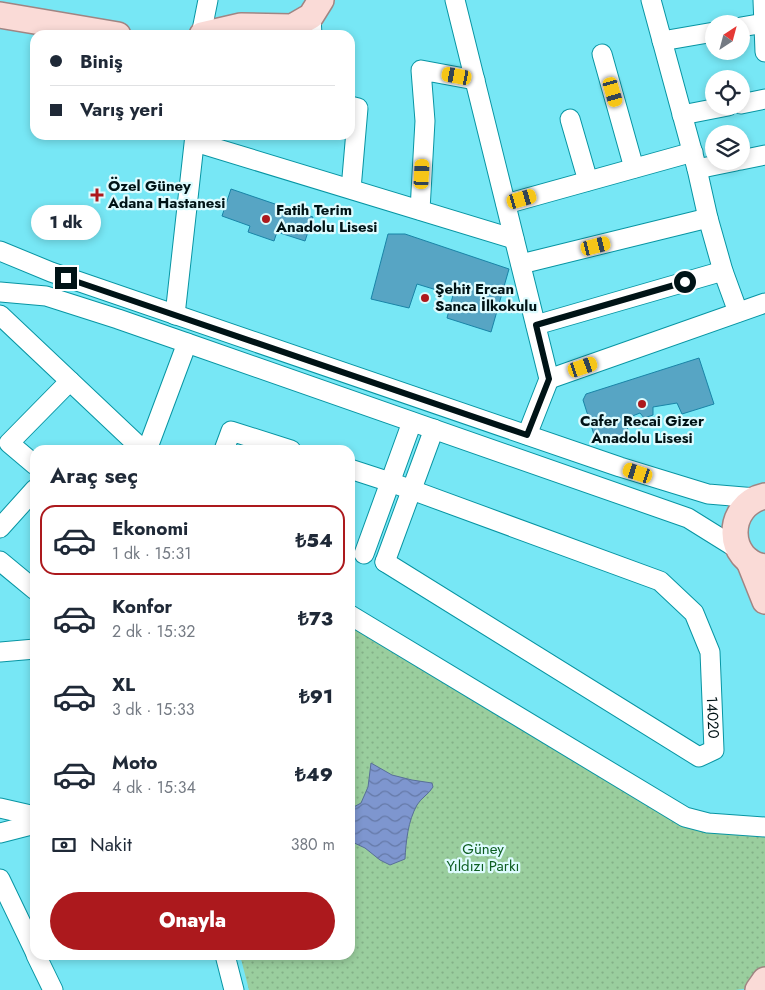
<!DOCTYPE html>
<html lang="tr">
<head>
<meta charset="utf-8">
<style>
  :root { --surface:#fff; --page:#f6f6f7; --text:#1f2937; --muted:#747a83; --line:#e0e1e3; --accent:#ac191d }
  body { margin:0; font-family:Jost,sans-serif; background:var(--page); color:var(--text); height:100vh; display:flex; flex-direction:column; font-size:19px; white-space:nowrap }
  * { box-sizing:border-box; margin:0 }
  p { font-size:16px; color:var(--muted) }
  .icon { flex:none; width:28px; height:28px; fill:none; stroke:currentColor; stroke-width:2; stroke-linecap:round; stroke-linejoin:round }
  .map { position:relative; flex:1; overflow:hidden }
  .side { position:absolute; left:30px; top:445px; width:325px; height:515px; display:flex; flex-direction:column; background:var(--surface); border-radius:15px; box-shadow:0 2px 8px #0003 }
  .side>* { flex:none }
  .guide { position:absolute; left:30px; top:30px; width:325px; height:110px; border-radius:15px; box-shadow:0 2px 8px #0003; display:grid; align-content:center; height:110px; padding:0 20px; background:var(--surface) }
  .needle { width:32px; rotate:36deg }
  .buttons { position:absolute; left:705px; top:15px; display:grid; gap:10px }
  .buttons a { display:grid; place-items:center; width:45px; height:45px; border-radius:50%; background:var(--surface); box-shadow:0 2px 8px #0003; font-size:25px }
  .end { position:absolute; width:22px; height:22px; margin:-11px; border:6px solid #001316; background:#fff; box-shadow:0 0 0 2px #fff }
  .from { border-radius:50% }
  .bubble { position:absolute; height:35px; border-radius:18px; background:var(--surface); box-shadow:0 2px 8px #0003; font-size:16px; font-weight:800; line-height:35px; text-align:center }
  .car { position:absolute; width:15px; height:30px; margin:-15px -8px; border-radius:6px; box-shadow:0 0 4px 1px #0007; background:linear-gradient(#f5c518 24%,#345 0 40%,#f5c518 0 76%,#345 0 86%,#f5c518 0) }
  .guide b { display:flex; align-items:center; gap:18px; height:48px; font-size:19px }
  .guide b+b { border-top:1px solid var(--line) }
  .guide i { width:12px; height:12px; background:var(--text) }
  ul { padding:0; list-style:none }
  li { display:flex; align-items:center; gap:15px; height:70px; margin:0 10px 8px; padding:0 10px; border:2px solid transparent; border-radius:15px }
  li div { flex:1 }
  li b { display:block; font-size:19px }
  li em { font-style:normal; font-weight:800 }
  li.active { border-color:var(--accent) }
  li>.icon { width:45px; height:45px; stroke-width:1.5 }
  h2 { padding:0 20px; font-size:22px; line-height:60px }
  .pay { display:flex; align-items:center; gap:12px; height:55px; padding:0 20px; font-size:19px }
  .pay p { margin-inline-start:auto }
  .primary-button { display:flex; gap:10px; margin-top:auto; padding:10px 20px }
  .primary-button a { flex:1; height:58px; border-radius:30px; background:var(--accent); color:#fff; font-size:20px; font-weight:800; line-height:58px; text-align:center }
  .map>svg:first-child { display:block }
</style>
</head>
<body>
<div class="map">
<svg width="765" height="990" viewBox="0 0 765 990">
  <defs>
    <pattern id="park-dots" width="8" height="8" patternUnits="userSpaceOnUse" patternTransform="scale(1.25)"><rect width="8" height="8" fill="#9ace9e"/><path d="M2 2h.1M6 6h.1" fill="none" stroke="#83b087" stroke-width="1.8" stroke-linecap="round"/></pattern>
    <pattern id="water-waves" width="16" height="10" patternUnits="userSpaceOnUse" patternTransform="scale(1.25)"><rect width="16" height="10" fill="#7e96cf"/><path d="M0 5q4-4 8 0t8 0" fill="none" stroke="#6579a7"/></pattern>
  </defs>
  <rect width="100%" height="100%" fill="#77e7f5"/>
  <path fill="url(#park-dots)" d="M 350,615 L 666,813 L 765,827 L 765,967 L 752,988 L 735,990 L 249,990 L 240,955 L 350,955 Z"/>
  <path fill="url(#water-waves)" stroke="#586f98" d="M 371,763 L 392,775 L 412,780 L 432,783 L 433,787 C 429,794 421,798 417,805 C 408,821 406,841 405,859 L 390,865 L 380,860 L 365,848 L 350,841 L 350,809 L 361,803 L 368,787 Z"/>
  <g fill="#57a5c4" stroke="#1984a7">
    <path d="M 231,189 L 313,217 L 305,241 L 277,232 L 274,241 L 248,232 L 250,226 L 222,216 Z"/>
    <path d="M 388,234 L 405,234 L 509,269 L 491,332 L 447,318 L 453,295 L 417,284 L 409,308 L 371,299 Z"/>
    <path d="M 699,358 L 714,404 L 682,414 L 677,403 L 653,407 L 653,415 L 644,418 L 640,413 L 625,419 L 629,434 L 609,440 L 596,441 L 583,400 L 586,394 Z"/>
  </g>
  <g fill="none" stroke-linecap="round" stroke-linejoin="round">
    <g stroke="#0895a3" stroke-width="21">
      <g id="minor">
        <path d="M 455,0 L 549,379 L 527,435"/>
        <path d="M 651,0 L 697,169 L 708,218 L 723,271 L 738,312"/>
        <path d="M 763,0 L 765,52"/>
        <path d="M 311,16 L 312,35"/>
        <path d="M 741,27 L 764,23"/>
        <path d="M 201,35 L 208,0"/>
        <path d="M 662,41 L 714,32"/>
        <path d="M 602,54 L 634,168"/>
        <path d="M 741,104 L 765,99"/>
        <path d="M 350,106 L 358,108 L 351,189"/>
        <path d="M 682,115 L 728,106"/>
        <path d="M 570,119 L 588,181"/>
        <path d="M 195,142 L 514,239"/>
        <path d="M 741,160 L 765,155"/>
        <path d="M 697,169 L 736,161"/>
        <path d="M 506,204 L 693,152"/>
        <path d="M 420,210 L 425,121 L 421,70 L 475,80"/>
        <path d="M 0,251 L 51,272 L 620,467 L 708,494 L 756,498"/>
        <path d="M 521,264 L 708,218"/>
        <path d="M 0,292 L 46,296 L 118,319 L 187,343 L 688,518 L 741,551"/>
        <path d="M 0,315 L 143,450"/>
        <path d="M 175,315 L 195,135"/>
        <path d="M 536,325 L 723,271"/>
        <path d="M 549,379 L 765,303"/>
        <path d="M 147,450 L 187,343"/>
        <path d="M 224,450 L 231,431 L 291,450"/>
        <path d="M 35,465 L 9,443 L 70,381"/>
        <path id="s1" d="M 350,469 L 390,482 L 660,581 L 694,613 L 710,652 L 714,750 L 699,757 L 385,562"/>
        <path d="M 0,528 L 35,489"/>
        <path d="M 364,554 L 412,422"/>
        <path d="M 0,561 L 35,590"/>
        <path d="M 385,562 L 434,429"/>
        <path d="M 350,615 L 685,817 L 708,823 L 765,827"/>
        <path d="M 0,652 L 35,649"/>
        <path d="M 0,808 L 35,816"/>
        <path d="M 0,833 L 35,824"/>
        <path d="M 0,879 L 35,952"/>
        <path d="M 36,955 L 53,990"/>
        <path d="M 225,955 L 234,990"/>
      </g>
    </g>
    <g stroke="#a08583" stroke-width="28">
      <g id="major">
        <path d="M 0,15 L 118,35"/>
        <path d="M 202,35 L 241,26 L 292,27 L 311,16 L 321,0"/>
        <path d="M 765,496 C 724,505 726,562 765,567"/>
        <path d="M 749,561 L 765,601"/>
        <path d="M 758,990 L 765,980"/>
      </g>
    </g>
    <use href="#minor" stroke="#fff" stroke-width="19"/>
    <use href="#major" stroke="#fadbd7" stroke-width="25"/>
  </g>
  <g fill="none" stroke-linecap="round" stroke-linejoin="round">
    <path stroke="#001316" stroke-width="6" d="M 66,278 L 527,435 L 549,379 L 536,325 L 685,282"/>
  </g>
  <g fill="#ac191d" stroke="#ddfbfe" stroke-width="2">
    <path d="M94.5 187.5h5v5h5v5h-5v5h-5v-5h-5v-5h5z"/>
    <circle cx="266" cy="219" r="5"/>
    <circle cx="425" cy="298" r="5"/>
    <circle cx="642" cy="404" r="5"/>
  </g>
  <g text-anchor="middle" dominant-baseline="central" stroke-width="4.5" stroke-linejoin="round" paint-order="stroke">
    <g font-size="15" font-weight="bold" fill="#001316" stroke="#ddfbfe" text-anchor="start">
      <text x="108" y="186">Özel Güney<tspan x="108" dy="17">Adana Hastanesi</tspan></text>
      <text x="276" y="210">Fatih Terim<tspan x="276" dy="17">Anadolu Lisesi</tspan></text>
      <text x="435" y="289">Şehit Ercan<tspan x="435" dy="17">Sanca İlkokulu</tspan></text>
      <text x="642" y="421" text-anchor="middle">Cafer Recai Gizer<tspan x="642" dy="17">Anadolu Lisesi</tspan></text>
    </g>
    <g font-size="15" fill="#001316" stroke="#ddfbfe">
      <text stroke="none"><textPath href="#s1" startOffset="484">14020</textPath></text>
    </g>
    <g font-size="15" fill="#0d5d20" stroke="#ddfbfe">
      <text x="483" y="849">Güney<tspan x="483" dy="17">Yıldızı Parkı</tspan></text>
    </g>
  </g>
</svg>
<div class="buttons">
<a><svg class="needle" viewBox="-14 -14 28 28"><path d="M0-13l5 13h-10z" fill="#e53935"/><path d="M0 13l5-13h-10z" fill="#747a83"/></svg></a>
<a><svg class="icon" aria-label="locate" viewBox="0 0 24 24"><circle cx="12" cy="12" r="6"/><path d="M12 2v4M12 18v4M2 12h4M18 12h4"/></svg></a>
<a><svg class="icon" aria-label="layers" viewBox="0 0 24 24"><path d="M12 4l9 5-9 5-9-5zM3 14l9 5 9-5"/></svg></a>
</div>
<i class="end from" style="left:685px;top:282px"></i>
<i class="end" style="left:66px;top:278px"></i>
<div class="bubble" style="left:31px;top:205px;width:70px">1 dk</div>
<i class="car" style="left:457px;top:76px;rotate:280deg"></i>
<i class="car" style="left:613px;top:92px;rotate:164deg"></i>
<i class="car" style="left:422px;top:174px;rotate:3deg"></i>
<i class="car" style="left:522px;top:199px;rotate:74deg"></i>
<i class="car" style="left:596px;top:246px;rotate:76deg"></i>
<i class="car" style="left:583px;top:367px;rotate:71deg"></i>
<i class="car" style="left:638px;top:473px;rotate:288deg"></i>
<div class="guide">
<b><i class="from"></i>Biniş</b>
<b><i></i>Varış yeri</b>
</div>
<section class="side">
<h2>Araç seç</h2>
<ul>
<li class="active"><svg class="icon" aria-label="car" viewBox="0 0 24 24"><path d="M5 17H2v-5l4-1 3-4h7l3 4 3 1v5h-3M9 17h6M6 11h13"/><circle cx="7" cy="17" r="2"/><circle cx="17" cy="17" r="2"/></svg><div><b>Ekonomi</b><p>1 dk · 15:31</p></div><em>₺54</em></li>
<li><svg class="icon" aria-label="car" viewBox="0 0 24 24"><path d="M5 17H2v-5l4-1 3-4h7l3 4 3 1v5h-3M9 17h6M6 11h13"/><circle cx="7" cy="17" r="2"/><circle cx="17" cy="17" r="2"/></svg><div><b>Konfor</b><p>2 dk · 15:32</p></div><em>₺73</em></li>
<li><svg class="icon" aria-label="car" viewBox="0 0 24 24"><path d="M5 17H2v-5l4-1 3-4h7l3 4 3 1v5h-3M9 17h6M6 11h13"/><circle cx="7" cy="17" r="2"/><circle cx="17" cy="17" r="2"/></svg><div><b>XL</b><p>3 dk · 15:33</p></div><em>₺91</em></li>
<li><svg class="icon" aria-label="car" viewBox="0 0 24 24"><path d="M5 17H2v-5l4-1 3-4h7l3 4 3 1v5h-3M9 17h6M6 11h13"/><circle cx="7" cy="17" r="2"/><circle cx="17" cy="17" r="2"/></svg><div><b>Moto</b><p>4 dk · 15:34</p></div><em>₺49</em></li>
</ul>
<div class="pay"><svg class="icon" aria-label="cash" viewBox="0 0 24 24"><path d="M3 7h18v10H3z"/><circle cx="12" cy="12" r="2"/></svg>Nakit<p>380 m</p></div>
<div class="primary-button"><a>Onayla</a></div>
</section>
</div>
</body>
</html>
